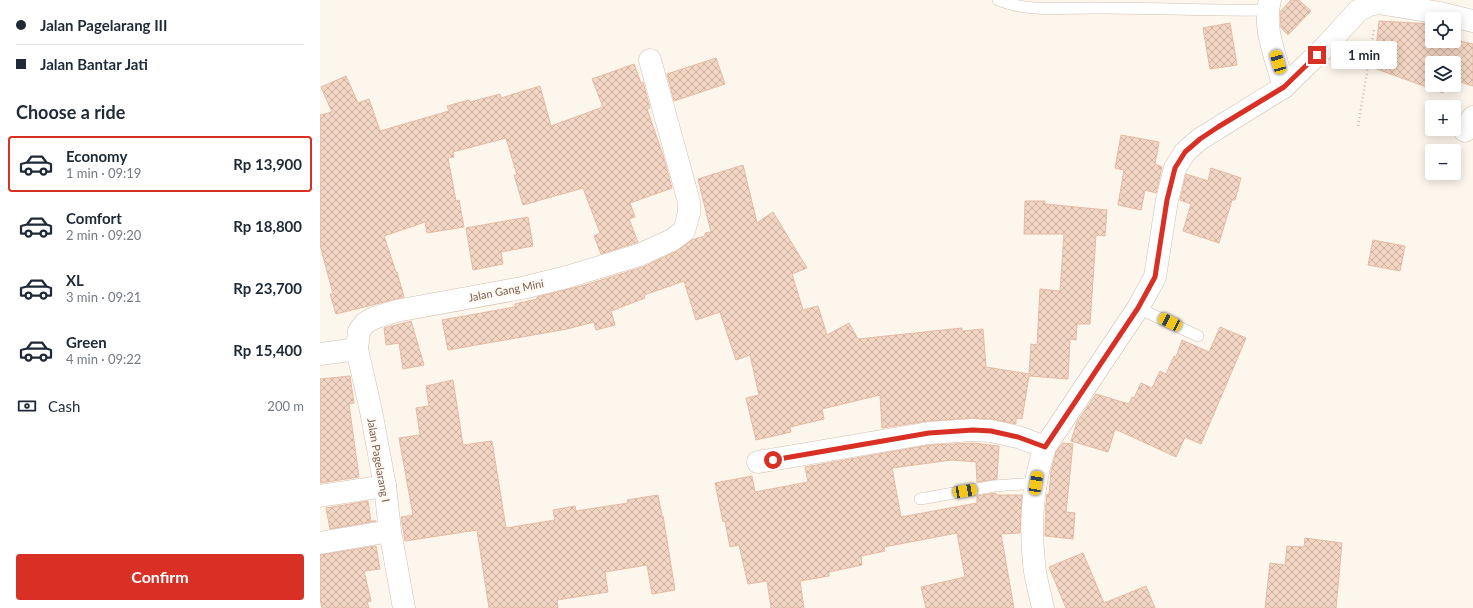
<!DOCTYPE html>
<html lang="en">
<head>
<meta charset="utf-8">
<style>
  :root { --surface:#fff; --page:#f2f2f3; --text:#1f2937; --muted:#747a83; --line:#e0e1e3; --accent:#d93025 }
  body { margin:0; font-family:Lato,sans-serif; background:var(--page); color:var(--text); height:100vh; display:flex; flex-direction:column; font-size:15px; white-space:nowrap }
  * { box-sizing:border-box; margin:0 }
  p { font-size:13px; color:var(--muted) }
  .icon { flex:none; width:22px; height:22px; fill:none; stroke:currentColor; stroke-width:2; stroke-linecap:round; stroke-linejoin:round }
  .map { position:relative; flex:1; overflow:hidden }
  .side { display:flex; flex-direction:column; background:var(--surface); width:320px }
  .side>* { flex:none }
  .banner { display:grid; align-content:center; height:88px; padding:0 16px; background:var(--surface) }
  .fabs { position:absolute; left:1105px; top:12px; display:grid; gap:8px }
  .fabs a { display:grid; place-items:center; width:36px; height:36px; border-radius:4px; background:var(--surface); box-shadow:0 2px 10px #0003; font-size:20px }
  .end { position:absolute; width:18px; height:18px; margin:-9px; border:5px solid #d93025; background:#fff; box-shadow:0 0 0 2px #fff }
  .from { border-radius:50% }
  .bubble { position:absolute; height:28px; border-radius:4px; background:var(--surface); box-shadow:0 2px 10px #0003; font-size:13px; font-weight:700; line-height:28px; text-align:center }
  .car { position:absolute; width:12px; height:24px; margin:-12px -6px; border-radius:5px; box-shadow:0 0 3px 1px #0007; background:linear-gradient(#f5c518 24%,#345 0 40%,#f5c518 0 76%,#345 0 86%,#f5c518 0) }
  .banner b { display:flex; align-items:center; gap:14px; height:38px; font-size:15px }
  .banner b+b { border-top:1px solid var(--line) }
  .banner i { width:10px; height:10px; background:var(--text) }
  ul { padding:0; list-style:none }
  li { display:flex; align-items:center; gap:12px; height:56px; margin:0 8px 6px; padding:0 8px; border:2px solid transparent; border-radius:4px }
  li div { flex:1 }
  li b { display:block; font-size:15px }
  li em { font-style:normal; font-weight:700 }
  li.selected { border-color:var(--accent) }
  li>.icon { width:36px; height:36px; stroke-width:1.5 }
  h2 { padding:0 16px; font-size:18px; line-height:48px }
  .pay { display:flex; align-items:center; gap:10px; height:44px; padding:0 16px; font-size:15px }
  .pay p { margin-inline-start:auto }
  .action { display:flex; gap:8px; margin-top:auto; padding:8px 16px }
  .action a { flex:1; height:46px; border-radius:4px; background:var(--accent); color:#fff; font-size:16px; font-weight:700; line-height:46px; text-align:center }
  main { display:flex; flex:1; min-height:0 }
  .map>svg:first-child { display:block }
</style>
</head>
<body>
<main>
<section class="side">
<div class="banner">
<b><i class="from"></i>Jalan Pagelarang III</b>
<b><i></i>Jalan Bantar Jati</b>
</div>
<h2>Choose a ride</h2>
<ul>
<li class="selected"><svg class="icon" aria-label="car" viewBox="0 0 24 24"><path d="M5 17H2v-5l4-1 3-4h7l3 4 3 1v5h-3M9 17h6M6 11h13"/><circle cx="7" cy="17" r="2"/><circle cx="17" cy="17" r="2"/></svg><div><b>Economy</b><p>1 min · 09:19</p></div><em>Rp 13,900</em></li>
<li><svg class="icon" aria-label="car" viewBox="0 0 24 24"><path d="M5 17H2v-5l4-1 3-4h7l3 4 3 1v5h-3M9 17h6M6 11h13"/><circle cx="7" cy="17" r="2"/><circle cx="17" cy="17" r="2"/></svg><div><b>Comfort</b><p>2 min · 09:20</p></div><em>Rp 18,800</em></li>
<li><svg class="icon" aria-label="car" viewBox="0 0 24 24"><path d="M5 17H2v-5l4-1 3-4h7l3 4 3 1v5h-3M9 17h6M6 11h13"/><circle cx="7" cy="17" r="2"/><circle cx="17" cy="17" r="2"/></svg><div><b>XL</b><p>3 min · 09:21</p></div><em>Rp 23,700</em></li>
<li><svg class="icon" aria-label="car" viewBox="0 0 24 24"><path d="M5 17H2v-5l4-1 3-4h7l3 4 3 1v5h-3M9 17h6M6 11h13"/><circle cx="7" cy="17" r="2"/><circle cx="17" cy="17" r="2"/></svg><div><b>Green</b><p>4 min · 09:22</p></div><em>Rp 15,400</em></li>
</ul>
<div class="pay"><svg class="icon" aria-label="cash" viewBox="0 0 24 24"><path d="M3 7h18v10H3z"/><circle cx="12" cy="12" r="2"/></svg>Cash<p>200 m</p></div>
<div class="action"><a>Confirm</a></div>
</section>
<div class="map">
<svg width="1153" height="608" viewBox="0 0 1153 608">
  <defs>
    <pattern id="building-cross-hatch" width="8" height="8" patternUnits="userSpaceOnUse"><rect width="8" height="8" fill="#f3d5c3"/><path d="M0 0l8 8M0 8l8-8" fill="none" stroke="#cab0a1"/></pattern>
  </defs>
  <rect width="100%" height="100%" fill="#fdf6ec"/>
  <g fill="url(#building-cross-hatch)" stroke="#e6bba3">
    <path d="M 971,0 L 979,0 L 991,11 L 968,35 L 961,28 L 960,12 Z"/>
    <path d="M 1059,21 L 1112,24 L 1112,41 L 1134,41 L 1134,30 L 1139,32 L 1136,40 L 1153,44 L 1153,86 L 1134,80 L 1134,63 L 1112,63 L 1112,85 L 1126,85 L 1123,93 L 1054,68 Z"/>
    <path d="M 910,23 L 917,65 L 890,69 L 883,28 Z"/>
    <path d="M 396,58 L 405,84 L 354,101 L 347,74 Z"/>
    <path d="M 314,64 L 321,83 L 323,82 L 330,108 L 327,109 L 343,155 L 352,188 L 310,203 L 315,217 L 309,219 L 318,242 L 281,254 L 274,236 L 280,233 L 263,188 L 203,205 L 194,175 L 197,175 L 186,138 L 133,152 L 134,157 L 128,158 L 136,201 L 139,200 L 144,227 L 107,233 L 105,222 L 64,236 L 76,272 L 77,272 L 84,297 L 16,314 L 10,294 L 13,294 L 0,245 L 0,115 L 12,112 L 1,87 L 26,76 L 38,103 L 49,99 L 60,131 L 129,111 L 127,106 L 149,100 L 150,102 L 180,94 L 181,98 L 220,86 L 231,126 L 283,107 L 272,79 Z"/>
    <path d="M 801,135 L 839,142 L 835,164 L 842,167 L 836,193 L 825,190 L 821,210 L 798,205 L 804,170 L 795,168 Z"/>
    <path d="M 423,165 L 437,223 L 453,212 L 487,268 L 472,274 L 483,310 L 498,306 L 507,335 L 529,323 L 538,339 L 642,328 L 642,331 L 663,329 L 666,367 L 709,374 L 711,344 L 717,345 L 720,289 L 740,291 L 744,234 L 704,234 L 705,201 L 725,201 L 725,204 L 787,210 L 785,236 L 776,235 L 770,324 L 757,324 L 756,340 L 750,339 L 748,379 L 709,376 L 702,419 L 696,418 L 696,424 L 672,419 L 652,418 L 608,421 L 562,428 L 560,395 L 502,409 L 504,419 L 470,427 L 471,432 L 436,440 L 426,398 L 439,395 L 430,355 L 416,360 L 400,312 L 376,320 L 364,281 L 324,295 L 325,298 L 291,311 L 295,325 L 276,330 L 274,322 L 247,329 L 128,350 L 122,320 L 195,307 L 195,304 L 217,299 L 217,297 L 265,285 L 323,267 L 357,251 L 372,240 L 385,236 L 385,233 L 391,232 L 378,179 Z"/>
    <path d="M 891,168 L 921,178 L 915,200 L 912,200 L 899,243 L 863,231 L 871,204 L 860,200 L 866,174 L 888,181 Z"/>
    <path d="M 208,217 L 213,246 L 181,252 L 183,264 L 153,270 L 146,228 Z"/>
    <path d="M 1053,240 L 1085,246 L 1080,271 L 1048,265 Z"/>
    <path d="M 91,321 L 104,365 L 83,369 L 79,343 L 66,345 L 64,328 Z"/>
    <path d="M 900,327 L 926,338 L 881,444 L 865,437 L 856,457 L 795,429 L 788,452 L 751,441 L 757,422 L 776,394 L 809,404 L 812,397 L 814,398 L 821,383 L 832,388 L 840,371 L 846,374 L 854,356 L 856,357 L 862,340 L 889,352 Z"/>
    <path d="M 30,376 L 34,403 L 29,404 L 39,477 L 0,483 L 0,379 Z"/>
    <path d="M 133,380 L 143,445 L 172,441 L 186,528 L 235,520 L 233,510 L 255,506 L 256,511 L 308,503 L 307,500 L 338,495 L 342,516 L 343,516 L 355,590 L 332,594 L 327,565 L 285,572 L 288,592 L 237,600 L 238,608 L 169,608 L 157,530 L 85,541 L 81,517 L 93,515 L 79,438 L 100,435 L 96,408 L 109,406 L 106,386 Z"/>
    <path d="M 653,443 L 679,446 L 677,479 L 657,482 L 656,462 L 632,460 L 572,468 L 581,517 L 657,503 L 657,496 L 676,493 L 676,495 L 702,495 L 700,533 L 681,534 L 694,608 L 606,608 L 601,587 L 645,577 L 637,533 L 564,547 L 565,551 L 541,556 L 542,565 L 509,572 L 509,576 L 480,581 L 484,608 L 451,608 L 447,581 L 428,584 L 419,545 L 410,547 L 405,521 L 403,522 L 395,483 L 432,476 L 435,492 L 488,482 L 485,467 L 610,445 Z"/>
    <path d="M 743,443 L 753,444 L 746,512 L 755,513 L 753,539 L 725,536 L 726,505 L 727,494 L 729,494 L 731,471 L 736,452 Z"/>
    <path d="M 48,501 L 51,521 L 56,521 L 10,529 L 6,508 Z"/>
    <path d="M 985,538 L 1022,543 L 1016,608 L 945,608 L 950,563 L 965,565 L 967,546 L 984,547 Z"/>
    <path d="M 56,546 L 60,569 L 44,571 L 51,601 L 47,602 L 49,608 L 2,608 L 0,599 L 0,555 Z"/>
    <path d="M 763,553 L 784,603 L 826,586 L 835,608 L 746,608 L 729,567 Z"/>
  </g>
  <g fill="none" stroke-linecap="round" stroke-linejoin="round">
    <g stroke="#d1beb0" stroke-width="12">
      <g id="service">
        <path d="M 678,0 C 710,13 746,7 780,8 C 836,8 891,11 947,10"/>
        <path d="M 818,308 L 878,336"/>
        <path d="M 600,499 L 674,486 L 716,483"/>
      </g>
    </g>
    <g stroke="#d1beb0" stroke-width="23">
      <g id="minor">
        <path d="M 1145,131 L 1153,117"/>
        <path d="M 0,354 L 37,349"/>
        <path d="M 438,462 L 609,433 L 653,430 L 671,431 L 698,437 L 725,447"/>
        <path d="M 0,496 L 65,486"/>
        <path d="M 0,543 L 70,531"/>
        <path d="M 84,608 L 70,531 L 65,486 L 51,411 L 37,349 L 39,331 L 45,323 L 54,318 L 76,311 L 202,288 L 247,277 L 319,255 L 352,240 L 364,231 L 369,213 L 369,202 L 330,60"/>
      </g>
    </g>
    <g stroke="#d1beb0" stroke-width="23">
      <g id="tertiary">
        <path d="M 950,0 C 942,28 957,60 964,87"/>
        <path d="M 723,608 C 720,593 715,578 714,563 C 710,524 712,484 725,447 L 818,308 L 835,277 L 847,200 L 855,168 L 865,152 L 880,139 L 964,87 L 1005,47 L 1038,11 L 1049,5 L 1058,3 L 1120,13 L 1153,21"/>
      </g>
    </g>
    <path stroke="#d9b8a5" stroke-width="2.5" stroke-dasharray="1 3" stroke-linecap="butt" d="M 1038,126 L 1054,30"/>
    <use href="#service" stroke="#fff" stroke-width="11"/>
    <use href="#minor" stroke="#fff" stroke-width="22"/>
    <use href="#tertiary" stroke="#fff" stroke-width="22"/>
  </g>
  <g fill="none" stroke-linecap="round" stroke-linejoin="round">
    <path stroke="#d93025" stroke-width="5" d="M 453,460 L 609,433 L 653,430 L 671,431 L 698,437 L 725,447 L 818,308 L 835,277 L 847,200 L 855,168 L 865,152 L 880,139 L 898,127 L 964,87 L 997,55"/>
  </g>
  <g text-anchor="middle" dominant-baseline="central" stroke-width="4" stroke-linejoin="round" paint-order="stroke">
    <g font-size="11" fill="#7a5c4d" stroke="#fffaf3">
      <text transform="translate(186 290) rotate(-11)">Jalan Gang Mini</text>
      <text transform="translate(59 460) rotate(80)">Jalan Pagelarang I</text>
    </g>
  </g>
</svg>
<div class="fabs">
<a><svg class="icon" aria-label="locate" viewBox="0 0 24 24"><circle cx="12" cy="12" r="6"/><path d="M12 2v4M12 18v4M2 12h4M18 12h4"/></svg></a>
<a><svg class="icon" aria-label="layers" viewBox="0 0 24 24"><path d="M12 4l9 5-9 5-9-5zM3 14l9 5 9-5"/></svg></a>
<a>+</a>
<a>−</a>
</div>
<i class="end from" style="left:453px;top:460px"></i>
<i class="end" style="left:997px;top:55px"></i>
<div class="bubble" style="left:1011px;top:41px;width:66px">1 min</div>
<i class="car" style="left:958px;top:62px;rotate:344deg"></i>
<i class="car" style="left:850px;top:322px;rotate:296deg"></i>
<i class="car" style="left:716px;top:483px;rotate:9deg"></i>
<i class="car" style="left:645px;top:491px;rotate:80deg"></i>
</div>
</main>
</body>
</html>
